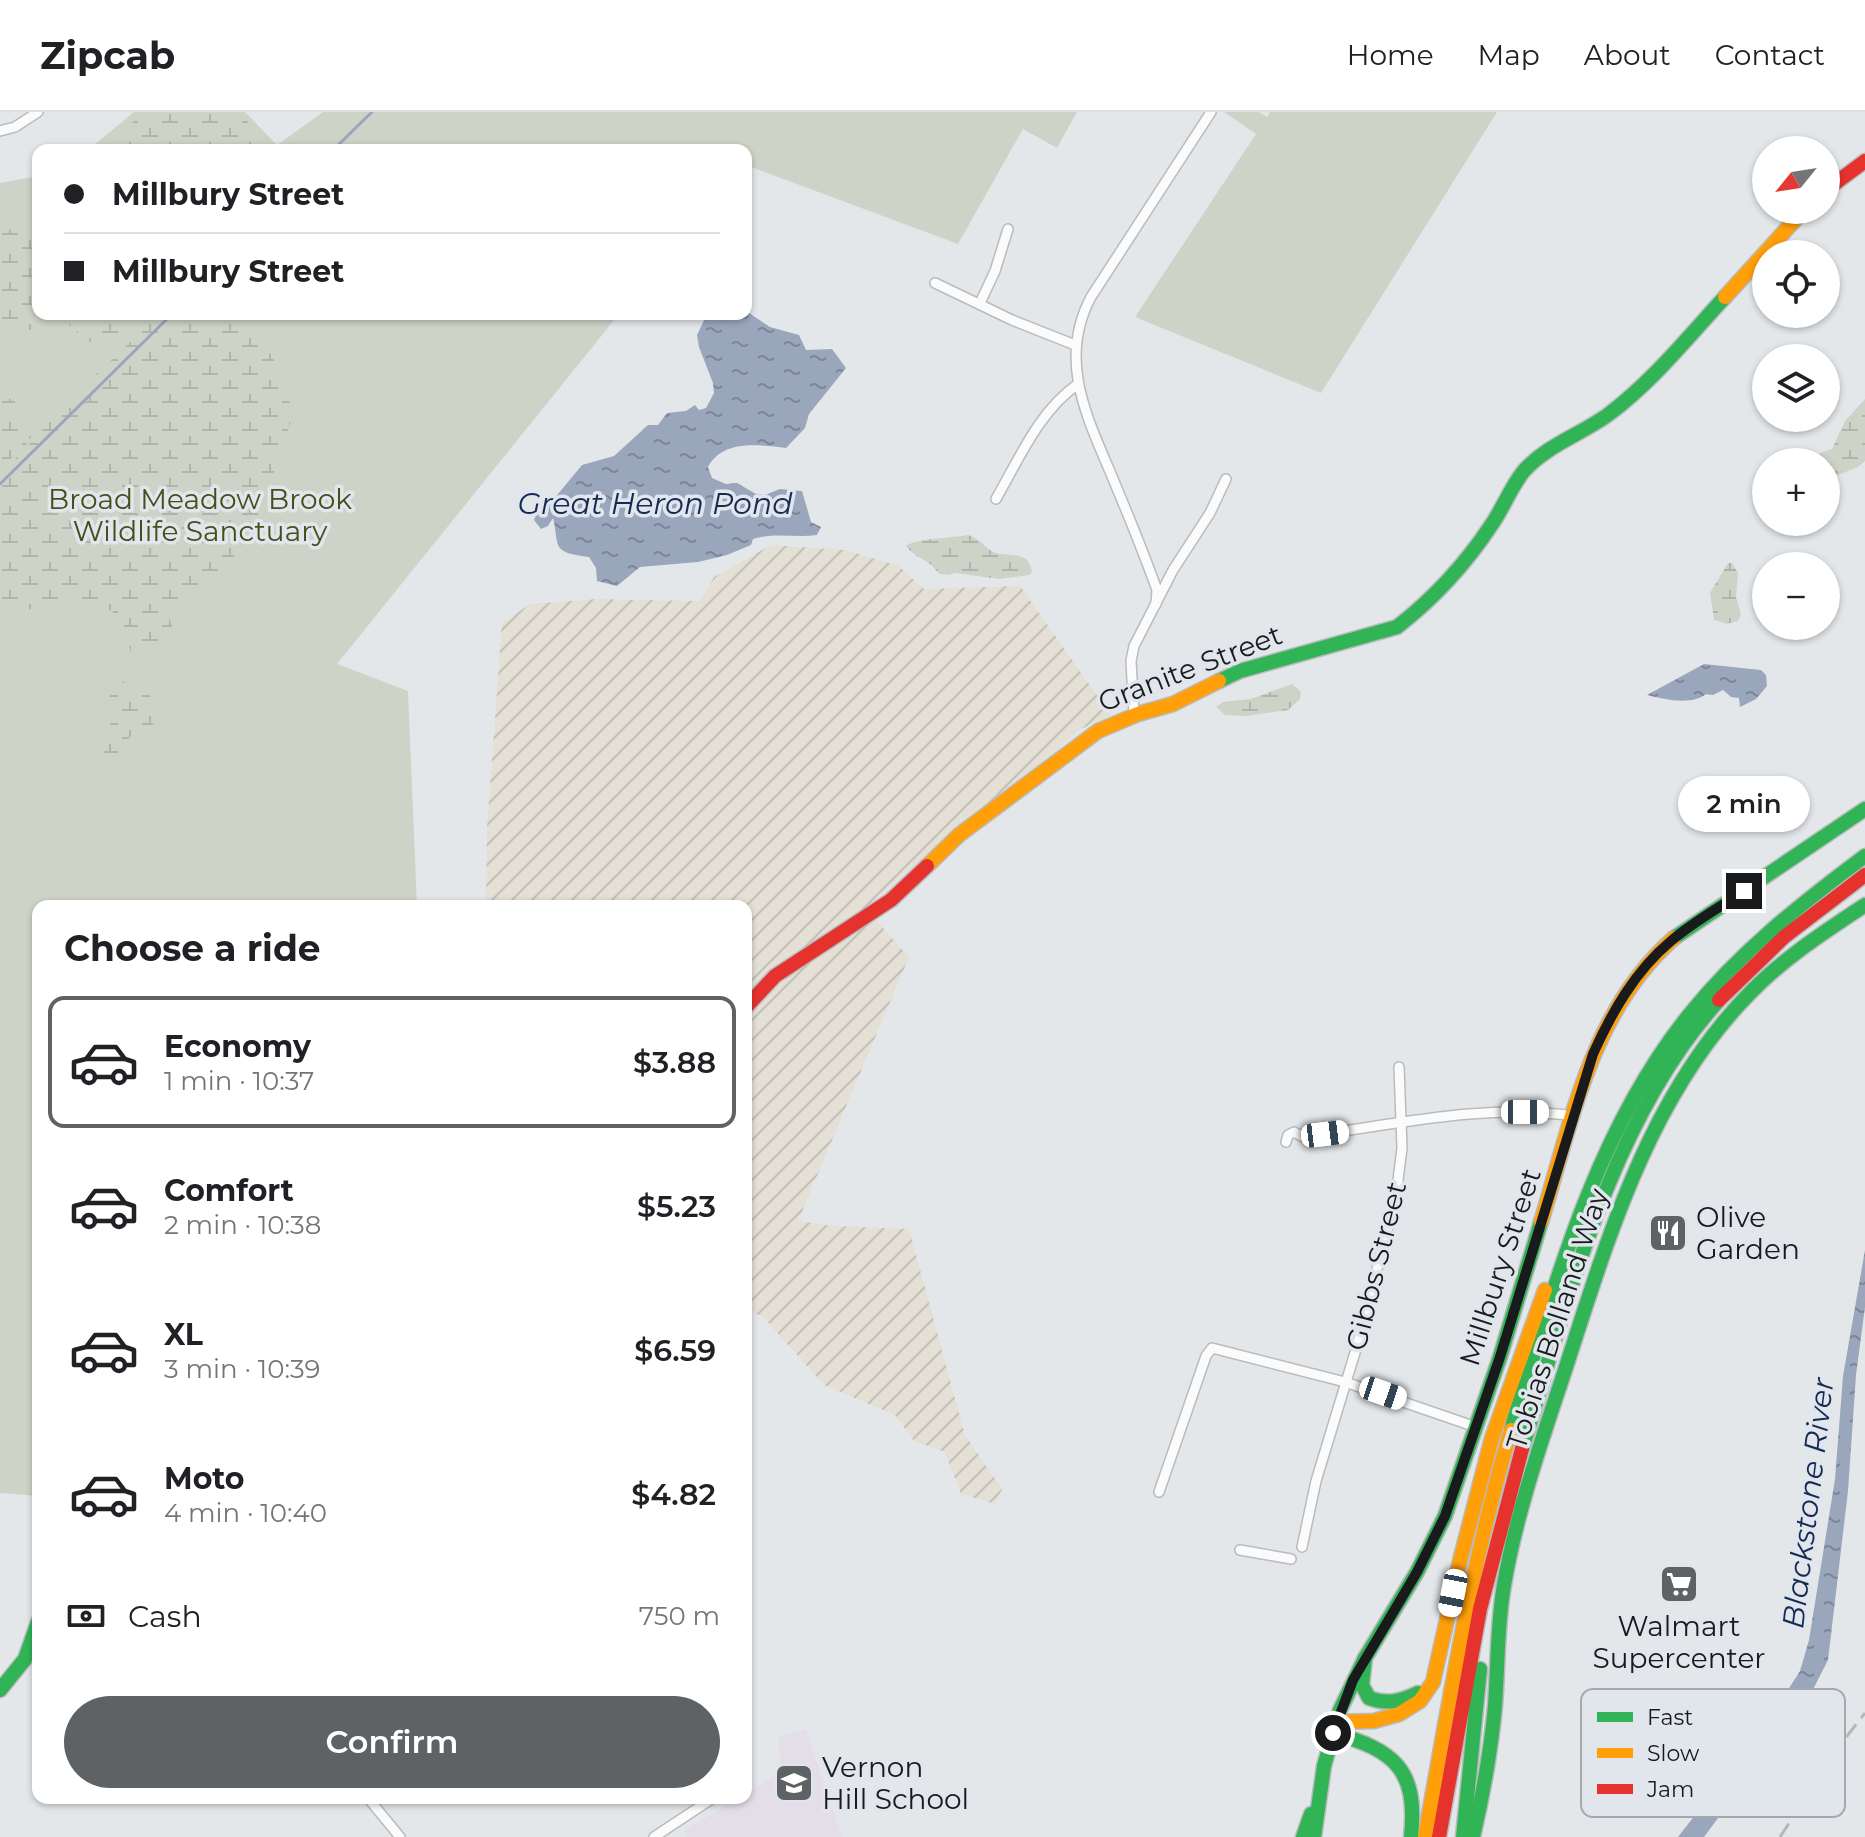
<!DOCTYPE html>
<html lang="en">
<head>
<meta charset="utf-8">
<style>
  :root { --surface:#fff; --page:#f2f2f2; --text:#202124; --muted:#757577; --line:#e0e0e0; --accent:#5f6264 }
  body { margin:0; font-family:Montserrat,sans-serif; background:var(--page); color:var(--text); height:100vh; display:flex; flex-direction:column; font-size:30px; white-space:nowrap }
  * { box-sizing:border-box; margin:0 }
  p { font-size:26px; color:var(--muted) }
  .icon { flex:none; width:44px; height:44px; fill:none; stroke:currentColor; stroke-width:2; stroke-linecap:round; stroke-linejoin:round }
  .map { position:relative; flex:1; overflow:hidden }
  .drawer { position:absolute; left:32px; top:788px; width:720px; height:904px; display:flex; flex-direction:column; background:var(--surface); border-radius:16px; box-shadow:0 2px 6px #0004 }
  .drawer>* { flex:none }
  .hud { position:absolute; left:32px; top:32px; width:720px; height:176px; border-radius:16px; box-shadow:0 2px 6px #0004; display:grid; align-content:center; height:176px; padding:0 32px; background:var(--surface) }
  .needle { width:52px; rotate:240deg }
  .tools { position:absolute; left:1752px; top:24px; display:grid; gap:16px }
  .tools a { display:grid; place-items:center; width:88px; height:88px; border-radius:50%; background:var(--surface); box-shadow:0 2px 6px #0004; font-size:40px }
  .end { position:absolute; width:36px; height:36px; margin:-18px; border:10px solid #181a1c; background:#fff; box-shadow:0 0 0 4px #fff }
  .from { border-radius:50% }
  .bubble { position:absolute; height:56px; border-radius:28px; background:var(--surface); box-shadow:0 2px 6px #0004; font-size:26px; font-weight:600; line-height:56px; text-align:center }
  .car { position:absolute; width:24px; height:48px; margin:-24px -12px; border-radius:10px; box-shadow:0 0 6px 2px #0007; background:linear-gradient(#fff 24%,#345 0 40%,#fff 0 76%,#345 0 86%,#fff 0) }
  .hud b { display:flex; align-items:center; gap:28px; height:76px; font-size:30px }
  .hud b+b { border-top:2px solid var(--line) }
  .hud i { width:20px; height:20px; background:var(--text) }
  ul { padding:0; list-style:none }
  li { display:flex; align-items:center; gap:24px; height:132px; margin:0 16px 12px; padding:0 16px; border:4px solid transparent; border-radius:16px }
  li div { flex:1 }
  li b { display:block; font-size:30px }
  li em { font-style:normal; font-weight:600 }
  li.selected { border-color:var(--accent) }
  li>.icon { width:72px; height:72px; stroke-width:1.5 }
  h2 { padding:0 32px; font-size:36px; line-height:96px }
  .pay { display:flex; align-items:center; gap:20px; height:88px; padding:0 32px; font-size:30px }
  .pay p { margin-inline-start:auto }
  .cta { display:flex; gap:16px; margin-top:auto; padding:16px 32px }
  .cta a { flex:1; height:92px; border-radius:48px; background:var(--accent); color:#fff; font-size:32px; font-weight:600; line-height:92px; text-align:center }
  header { display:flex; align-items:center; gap:48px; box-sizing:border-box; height:112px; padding:0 40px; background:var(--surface); border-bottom:2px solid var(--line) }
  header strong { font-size:38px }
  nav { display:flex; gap:44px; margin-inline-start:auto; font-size:28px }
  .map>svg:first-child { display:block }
</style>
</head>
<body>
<header>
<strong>Zipcab</strong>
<nav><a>Home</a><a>Map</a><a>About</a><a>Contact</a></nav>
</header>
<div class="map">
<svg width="1865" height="1725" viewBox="0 0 1865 1725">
  <defs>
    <pattern id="industrial-furrows" width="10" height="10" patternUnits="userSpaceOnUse" patternTransform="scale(2)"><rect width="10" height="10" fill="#e5e0d6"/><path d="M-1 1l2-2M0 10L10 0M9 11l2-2" fill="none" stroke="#c4c0b7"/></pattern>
    <pattern id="wetland-marsh" width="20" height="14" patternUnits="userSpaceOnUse" patternTransform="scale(2)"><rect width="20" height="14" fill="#ced3c8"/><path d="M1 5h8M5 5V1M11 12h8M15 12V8" fill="none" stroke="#b0b5ab"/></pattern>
    <pattern id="water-ripples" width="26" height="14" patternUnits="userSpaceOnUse" patternTransform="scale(2)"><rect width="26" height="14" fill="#9aa6bc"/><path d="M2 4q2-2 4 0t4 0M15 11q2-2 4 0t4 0" fill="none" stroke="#7d8698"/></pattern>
  </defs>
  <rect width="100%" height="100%" fill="#e4e7ea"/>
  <path fill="url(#industrial-furrows)" d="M 771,433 L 845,438 L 899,454 L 924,477 L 1020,474 L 1111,603 L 1079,618 L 1035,659 L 974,702 L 865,796 L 909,845 L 798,1109 L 833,1114 L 909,1117 L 965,1323 L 1002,1377 L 995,1392 L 961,1382 L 945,1340 L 914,1329 L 895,1303 L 824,1273 L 764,1206 L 746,1196 L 746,794 L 486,794 L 487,715 L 502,511 L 530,492 L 597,487 L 699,489 L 714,465 Z"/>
  <path fill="#e4dee9" d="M 806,1617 L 842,1725 L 687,1725 L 683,1719 L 739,1686 L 746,1686 L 746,1682 L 780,1661 L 779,1624 Z"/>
  <g fill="#ced3c8">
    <path d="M 134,0 L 245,0 L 277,33 L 323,0 L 1077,0 L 1057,36 L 1023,17 L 958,132 L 746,53 L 746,38 L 88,38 Z"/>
    <path d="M 1224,0 L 1259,0 L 1267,5 L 1270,0 L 1497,0 L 1321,281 L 1135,205 L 1256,22 Z"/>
    <path d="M 38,64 L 38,202 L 619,202 L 337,552 L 408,579 L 417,794 L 38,794 L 38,1384 L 0,1381 L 0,71 Z"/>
  </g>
  <g fill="url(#wetland-marsh)">
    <path d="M 165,0 L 244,0 L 253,24 L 251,27 L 258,38 L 108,38 C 115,30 124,13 135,9 C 147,5 154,9 165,0 Z"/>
    <path d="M 38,107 L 38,202 L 158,202 L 126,226 L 101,235 L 85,227 L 67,211 L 0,223 L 0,119 L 29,114 Z"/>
    <path d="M 160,202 L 245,202 L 274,248 L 288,282 L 292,305 L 278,354 L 265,374 L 257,407 L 240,436 L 205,482 L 178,492 L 168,505 L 172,513 L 170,525 L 166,528 L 163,542 L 160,543 L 131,541 L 124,514 L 112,499 L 79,491 L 49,490 L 25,499 L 0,494 L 0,363 L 86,272 Z"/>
    <path d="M 0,281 L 22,294 L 12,304 L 33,308 L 37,315 L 25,334 L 0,356 Z"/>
    <path d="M 1865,287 L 1865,349 L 1858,355 L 1826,368 L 1826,350 L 1809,350 L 1820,341 L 1832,337 L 1845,309 Z"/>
    <path d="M 968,423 C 983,428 986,438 996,441 C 1010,445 1029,438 1032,460 L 1029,463 L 1000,467 L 955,461 L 948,463 L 939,462 C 928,446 917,448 906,434 C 917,426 953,426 968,423 Z"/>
    <path d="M 1728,451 L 1732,451 L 1738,461 L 1736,485 L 1741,502 L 1738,509 L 1727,512 L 1714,508 L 1710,481 Z"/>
    <path d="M 118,568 L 147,579 L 160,601 L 157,610 L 131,624 L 124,633 L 124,643 L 120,650 L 109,649 L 104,640 L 111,609 L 118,602 L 107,589 Z"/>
    <path d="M 1292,572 L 1301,580 L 1300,587 L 1288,598 L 1246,604 L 1225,603 L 1216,595 L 1223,590 L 1250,587 Z"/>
  </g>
  <g fill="url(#water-ripples)">
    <path d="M 746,199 L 770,215 L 799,223 L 806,238 L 832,237 L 846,256 L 809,302 L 805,316 L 786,336 C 759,333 723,327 708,355 L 712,366 L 726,372 L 737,371 L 756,382 L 765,383 L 780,377 L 802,379 L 811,410 L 821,415 L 817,423 C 795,426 774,420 753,427 L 751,433 L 727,443 L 698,450 L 640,455 L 617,474 L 597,469 L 596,456 L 589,445 C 550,440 560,435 553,406 L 548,414 L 541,417 L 534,408 L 538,398 L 553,388 L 582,353 L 614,344 L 648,313 L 658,313 L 667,301 L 686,299 L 695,293 L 699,298 L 706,296 L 714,281 L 713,271 L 699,235 L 697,223 L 707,202 L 746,202 Z"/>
    <path d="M 1704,552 L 1761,558 L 1766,563 L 1767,574 L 1756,587 L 1740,595 L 1739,586 L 1731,585 L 1723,578 L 1713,583 L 1706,582 C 1691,594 1664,587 1647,583 Z"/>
    <path d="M 1865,1138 L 1865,1195 L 1856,1263 L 1848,1379 L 1828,1548 L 1802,1599 L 1776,1628 L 1704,1725 L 1678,1725 L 1768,1609 L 1800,1559 L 1809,1528 L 1835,1367 L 1843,1264 Z"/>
  </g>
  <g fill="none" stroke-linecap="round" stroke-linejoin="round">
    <g stroke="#9aa6bc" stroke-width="3">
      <path d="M 333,38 L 372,0"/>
      <path d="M 0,372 L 172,202"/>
    </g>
    <g stroke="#b9bbbd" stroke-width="12">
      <g id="street">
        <path d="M 0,19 L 15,15 L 38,0"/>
        <path d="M 935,171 L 1012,208 L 1075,233"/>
        <path d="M 980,191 L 995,159 L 1008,117"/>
        <path d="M 996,387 C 1019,347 1039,299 1078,272"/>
        <path d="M 1156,492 L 1157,478 C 1143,439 1127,400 1111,362 C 1086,303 1058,247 1091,185 L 1211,0"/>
        <path d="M 1134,603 L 1131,549 L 1134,534 L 1173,458 L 1210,401 L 1226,367"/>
        <path d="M 1286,1030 L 1288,1023 L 1294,1020 L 1303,1025 C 1394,1013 1483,991 1575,1004"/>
        <path d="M 1159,1380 L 1206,1244 L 1212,1236 L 1345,1270 L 1476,1315"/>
        <path d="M 1302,1435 L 1316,1369 L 1357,1234 L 1396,1084 L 1402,1036 L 1399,955"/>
        <path d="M 1240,1438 L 1291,1447"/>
        <path d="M 368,1686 L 400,1725"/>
        <path d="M 654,1725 L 713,1686"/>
      </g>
    </g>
    <g stroke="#b9bbbd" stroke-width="17">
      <g id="fast">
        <path d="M 1219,569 L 1240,559 L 1397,515 C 1433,487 1467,450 1492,412 C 1503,396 1511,375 1523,360 C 1545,334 1582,322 1609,302 C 1653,269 1688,225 1725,185"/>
        <path d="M 1674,826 L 1865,697"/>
        <path d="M 1511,1318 C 1554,1176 1595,1019 1690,902 C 1740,840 1802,791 1865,744"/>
        <path d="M 1522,1337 C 1568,1187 1611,1006 1719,888"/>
        <path d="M 1365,1546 L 1362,1573 L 1369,1586 C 1387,1593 1401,1589 1418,1581"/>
        <path d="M 0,1578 L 25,1547 L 38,1510"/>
        <path d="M 1333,1621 C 1395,1638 1418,1658 1411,1725"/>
        <path d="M 1303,1725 L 1311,1702"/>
        <path d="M 1314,1725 L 1324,1654 L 1340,1598 L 1365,1546 L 1417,1460 L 1445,1404 L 1500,1245 L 1541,1110"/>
        <path d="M 1463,1725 L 1480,1557"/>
        <path d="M 1473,1725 C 1483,1682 1491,1638 1495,1594 C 1498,1554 1497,1513 1504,1473 C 1517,1397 1543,1325 1567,1252 C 1609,1122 1651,981 1750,881 C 1784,846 1824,820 1865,793"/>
      </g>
    </g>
    <g stroke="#b9bbbd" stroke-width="17">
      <g id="slow">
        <path d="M 1725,185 L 1804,98"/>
        <path d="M 927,754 L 959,723 L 1098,619 L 1138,602 L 1173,592 L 1219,569"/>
        <path d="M 1541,1110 C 1572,1009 1591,899 1674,826"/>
        <path d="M 1336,1610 L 1374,1609 L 1399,1602 L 1420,1589 L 1433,1570 L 1460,1449 L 1492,1326 L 1545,1178"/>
        <path d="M 1425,1725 C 1450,1588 1471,1451 1511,1318"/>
      </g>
    </g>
    <g stroke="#b9bbbd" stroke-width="17">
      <g id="jam">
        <path d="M 1826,78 L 1865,49"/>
        <path d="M 1719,888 L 1784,825 L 1865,763"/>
        <path d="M 746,895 L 775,864 L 891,788 L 927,754"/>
        <path d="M 1439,1725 L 1480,1497 L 1522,1337"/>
      </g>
    </g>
    <use href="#street" stroke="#fbfbfc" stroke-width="9"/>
    <use href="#fast" stroke="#30b455" stroke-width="14"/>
    <use href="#slow" stroke="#ff9f0a" stroke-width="14"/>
    <use href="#jam" stroke="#e5322d" stroke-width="14"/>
    <path stroke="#b6b7b7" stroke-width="3" stroke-dasharray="16 8" stroke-linecap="butt" d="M 1780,1725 L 1837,1637 L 1865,1601"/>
  </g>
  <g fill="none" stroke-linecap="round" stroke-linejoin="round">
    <path stroke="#181a1c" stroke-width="10" d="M 1333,1621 L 1353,1568 L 1417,1460 L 1445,1404 L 1500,1245 L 1593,942 C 1612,900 1635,859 1671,829 C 1693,810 1720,795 1744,779"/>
  </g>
  <defs>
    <g id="restaurant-square" transform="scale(2)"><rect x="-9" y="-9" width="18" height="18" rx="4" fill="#5f6264" stroke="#e1e6ed"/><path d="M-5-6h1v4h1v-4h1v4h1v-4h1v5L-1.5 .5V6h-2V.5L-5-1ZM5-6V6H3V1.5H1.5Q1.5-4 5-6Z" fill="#fff"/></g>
    <g id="supermarket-square" transform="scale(2)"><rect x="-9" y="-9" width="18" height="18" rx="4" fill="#5f6264" stroke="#e1e6ed"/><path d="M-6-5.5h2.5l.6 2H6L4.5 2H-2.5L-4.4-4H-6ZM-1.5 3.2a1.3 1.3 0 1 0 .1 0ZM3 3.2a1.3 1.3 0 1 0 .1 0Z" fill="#fff"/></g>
    <g id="school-square" transform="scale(2)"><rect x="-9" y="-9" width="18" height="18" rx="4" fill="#5f6264" stroke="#e1e6ed"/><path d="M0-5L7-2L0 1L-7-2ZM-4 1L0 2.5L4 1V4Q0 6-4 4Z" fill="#fff"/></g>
  </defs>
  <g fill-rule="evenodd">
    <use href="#restaurant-square" x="1668" y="1121"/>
    <use href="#supermarket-square" x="1679" y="1472"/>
    <use href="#school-square" x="794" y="1671"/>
  </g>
  <g text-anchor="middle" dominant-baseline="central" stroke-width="7" stroke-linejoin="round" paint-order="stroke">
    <g font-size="28" fill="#455018" stroke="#e1e6ed">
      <text x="200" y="387">Broad Meadow Brook<tspan x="200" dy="32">Wildlife Sanctuary</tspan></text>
    </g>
    <g font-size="28" fill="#181a1c" stroke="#e1e6ed">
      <text transform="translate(1190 556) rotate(-21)">Granite Street</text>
      <text transform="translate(1376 1154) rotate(-76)">Gibbs Street</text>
      <text transform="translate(1500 1155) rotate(-72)">Millbury Street</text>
      <text transform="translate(1557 1207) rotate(-72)">Tobias Bolland Way</text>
    </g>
    <g font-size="28" fill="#181a1c" stroke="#e1e6ed" text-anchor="start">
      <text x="1696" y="1105">Olive<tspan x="1696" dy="32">Garden</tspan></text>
      <text x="1679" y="1514" text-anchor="middle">Walmart<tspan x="1679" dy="32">Supercenter</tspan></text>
      <text x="822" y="1655">Vernon<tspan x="822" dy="32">Hill School</tspan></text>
    </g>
    <g font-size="30" font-style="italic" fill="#152a53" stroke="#e1e6ed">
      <text x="655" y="391">Great Heron Pond</text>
      <text transform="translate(1808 1391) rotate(-83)">Blackstone River</text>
    </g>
  </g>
  <rect x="1581" y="1577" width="264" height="128" rx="12" fill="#e1e6ed" stroke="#a5a9ae" stroke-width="2"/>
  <rect x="1597" y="1600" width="36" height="10" fill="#30b455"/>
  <rect x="1597" y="1636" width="36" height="10" fill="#ff9f0a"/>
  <rect x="1597" y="1672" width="36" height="10" fill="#e5322d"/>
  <g font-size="22" fill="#181a1c">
    <text x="1647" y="1613">Fast</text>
    <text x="1647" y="1649">Slow</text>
    <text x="1647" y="1685">Jam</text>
  </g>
</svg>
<div class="tools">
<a><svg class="needle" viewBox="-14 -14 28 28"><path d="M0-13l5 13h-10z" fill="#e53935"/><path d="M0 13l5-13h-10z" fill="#757577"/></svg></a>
<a><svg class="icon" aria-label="locate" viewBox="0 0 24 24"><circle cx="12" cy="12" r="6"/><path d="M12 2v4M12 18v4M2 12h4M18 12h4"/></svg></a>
<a><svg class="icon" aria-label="layers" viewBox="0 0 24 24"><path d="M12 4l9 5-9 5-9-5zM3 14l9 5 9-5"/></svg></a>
<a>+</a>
<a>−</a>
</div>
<i class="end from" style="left:1333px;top:1621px"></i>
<i class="end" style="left:1744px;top:779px"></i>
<div class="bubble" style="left:1678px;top:664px;width:132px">2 min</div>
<i class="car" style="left:1525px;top:1000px;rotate:90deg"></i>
<i class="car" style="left:1325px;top:1022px;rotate:83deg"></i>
<i class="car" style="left:1383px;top:1281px;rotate:109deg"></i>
<i class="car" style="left:1453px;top:1481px;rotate:191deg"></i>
<div class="hud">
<b><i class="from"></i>Millbury Street</b>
<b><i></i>Millbury Street</b>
</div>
<section class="drawer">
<h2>Choose a ride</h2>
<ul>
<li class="selected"><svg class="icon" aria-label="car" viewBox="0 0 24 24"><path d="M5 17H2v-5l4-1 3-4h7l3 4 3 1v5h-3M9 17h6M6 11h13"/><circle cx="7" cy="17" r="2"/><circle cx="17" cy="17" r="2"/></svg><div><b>Economy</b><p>1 min · 10:37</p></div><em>$3.88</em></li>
<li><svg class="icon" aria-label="car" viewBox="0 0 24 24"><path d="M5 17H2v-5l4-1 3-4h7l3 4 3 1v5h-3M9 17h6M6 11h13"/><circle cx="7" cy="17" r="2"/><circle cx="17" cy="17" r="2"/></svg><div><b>Comfort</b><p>2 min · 10:38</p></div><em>$5.23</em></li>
<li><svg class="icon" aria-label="car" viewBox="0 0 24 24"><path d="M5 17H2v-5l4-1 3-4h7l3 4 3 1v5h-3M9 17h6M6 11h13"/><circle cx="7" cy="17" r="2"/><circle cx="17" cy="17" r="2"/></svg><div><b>XL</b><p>3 min · 10:39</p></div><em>$6.59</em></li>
<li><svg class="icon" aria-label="car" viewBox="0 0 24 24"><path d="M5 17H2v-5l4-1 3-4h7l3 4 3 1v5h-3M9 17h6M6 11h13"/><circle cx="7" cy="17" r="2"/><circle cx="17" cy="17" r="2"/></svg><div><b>Moto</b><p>4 min · 10:40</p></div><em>$4.82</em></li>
</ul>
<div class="pay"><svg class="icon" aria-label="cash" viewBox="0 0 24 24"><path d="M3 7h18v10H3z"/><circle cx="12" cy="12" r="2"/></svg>Cash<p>750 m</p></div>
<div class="cta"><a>Confirm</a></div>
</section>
</div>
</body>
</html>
